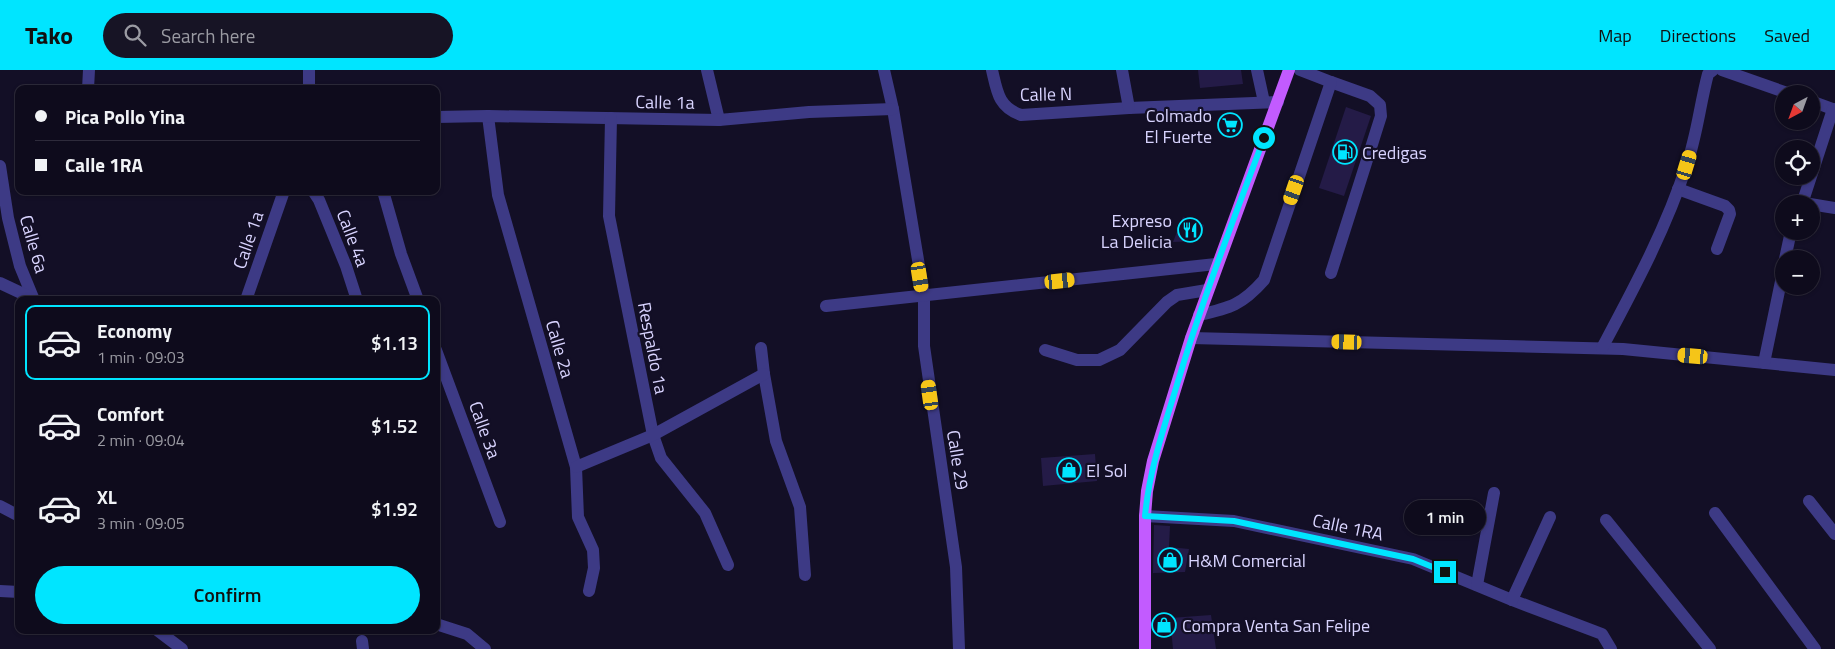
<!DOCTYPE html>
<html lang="en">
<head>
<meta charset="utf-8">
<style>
  :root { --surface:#0e0b1c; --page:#171425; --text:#f1f3f6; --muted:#9b9ba3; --line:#2e2b3b; --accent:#00e5ff }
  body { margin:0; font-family:"Titillium Web",sans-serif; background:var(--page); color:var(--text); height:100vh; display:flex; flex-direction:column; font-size:19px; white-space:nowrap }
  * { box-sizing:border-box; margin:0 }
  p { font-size:16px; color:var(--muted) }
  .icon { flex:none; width:28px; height:28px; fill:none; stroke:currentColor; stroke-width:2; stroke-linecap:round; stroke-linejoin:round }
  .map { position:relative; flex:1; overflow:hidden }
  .panel { position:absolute; left:15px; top:226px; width:425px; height:338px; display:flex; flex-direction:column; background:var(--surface); border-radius:10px; box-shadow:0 1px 4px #0004,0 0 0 1px var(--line) }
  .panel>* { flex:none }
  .banner { position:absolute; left:15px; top:15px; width:425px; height:110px; border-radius:10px; box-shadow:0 1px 4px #0004,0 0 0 1px var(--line); display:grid; align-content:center; height:110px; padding:0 20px; background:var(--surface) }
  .needle { width:32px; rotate:221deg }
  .fabs { position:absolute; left:1775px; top:15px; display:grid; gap:10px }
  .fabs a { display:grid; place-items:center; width:45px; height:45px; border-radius:50%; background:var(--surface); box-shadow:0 1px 4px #0004,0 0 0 1px var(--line); font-size:25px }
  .end { position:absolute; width:22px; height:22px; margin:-11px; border:6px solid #00e5ff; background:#111; box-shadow:0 0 0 2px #111 }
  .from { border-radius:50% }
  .bubble { position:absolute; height:35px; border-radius:18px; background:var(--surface); box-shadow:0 1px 4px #0004,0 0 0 1px var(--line); font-size:16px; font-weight:600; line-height:35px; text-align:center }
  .car { position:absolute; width:15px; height:30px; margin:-15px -8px; border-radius:6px; box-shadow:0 0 4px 1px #0007; background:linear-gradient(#f5c518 24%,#345 0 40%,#f5c518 0 76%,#345 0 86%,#f5c518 0) }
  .banner b { display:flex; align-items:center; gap:18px; height:48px; font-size:19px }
  .banner b+b { border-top:1px solid var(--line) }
  .banner i { width:12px; height:12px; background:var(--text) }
  ul { padding:9px 0 0; list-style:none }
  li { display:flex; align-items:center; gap:15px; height:75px; margin:0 10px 8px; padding:0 10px; border:2px solid transparent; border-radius:10px }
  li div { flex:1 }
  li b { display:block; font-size:19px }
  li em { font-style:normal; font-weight:600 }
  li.selected { border-color:var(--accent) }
  li>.icon { width:45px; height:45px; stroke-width:1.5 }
  .button { display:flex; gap:10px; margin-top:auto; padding:10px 20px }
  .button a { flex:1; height:58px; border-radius:30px; background:var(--accent); color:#111; font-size:20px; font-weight:600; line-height:58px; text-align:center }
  header { display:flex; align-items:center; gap:30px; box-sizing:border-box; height:70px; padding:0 25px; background:var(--accent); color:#111 }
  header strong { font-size:24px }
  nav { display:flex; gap:28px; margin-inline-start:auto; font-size:18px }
  .search { width:350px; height:45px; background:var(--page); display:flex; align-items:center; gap:12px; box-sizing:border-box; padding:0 18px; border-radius:28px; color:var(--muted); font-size:19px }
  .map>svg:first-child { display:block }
</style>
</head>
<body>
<header>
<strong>Tako</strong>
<div class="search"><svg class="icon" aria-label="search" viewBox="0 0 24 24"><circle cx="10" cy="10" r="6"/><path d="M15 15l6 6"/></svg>Search here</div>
<nav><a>Map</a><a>Directions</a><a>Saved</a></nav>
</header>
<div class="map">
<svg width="1835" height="579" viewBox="0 0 1835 579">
  <rect width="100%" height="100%" fill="#130f26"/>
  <g fill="#241b47">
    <path d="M 1198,0 L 1241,0 L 1243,14 L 1200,18 Z"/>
    <path d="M 1346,37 L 1371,46 L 1344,126 L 1319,118 Z"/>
    <path d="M 1224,45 L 1241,52 L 1237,65 L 1219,59 Z"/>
    <path d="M 1183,147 L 1204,155 L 1201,166 L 1196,171 L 1173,172 Z"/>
    <path d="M 1095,384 L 1097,411 L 1043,416 L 1041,388 Z"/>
    <path d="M 1154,455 L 1170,456 L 1169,477 L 1189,479 L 1185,502 L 1153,503 Z"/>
    <path d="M 1211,545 L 1216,579 L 1173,579 L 1170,548 Z"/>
  </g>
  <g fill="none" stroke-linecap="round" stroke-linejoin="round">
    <g stroke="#3d3a85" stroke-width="12">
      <path d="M 707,0 L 719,50"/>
      <path d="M 884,0 L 893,39 L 924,226 L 924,276 L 956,497 L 959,579"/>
      <path d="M 992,0 C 997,21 998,37 1021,45 L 1129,38 L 1278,32"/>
      <path d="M 1122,0 L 1129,38"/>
      <path d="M 1257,0 L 1264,32"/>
      <path d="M 1722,0 L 1790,24"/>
      <path d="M 88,19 L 89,0"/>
      <path d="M 309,19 L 309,0"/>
      <path d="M 1811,31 L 1835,40"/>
      <path d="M 488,46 L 498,125 L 576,397 L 578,447 L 593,480 L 594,498 L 589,521"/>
      <path d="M 436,47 L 488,46 L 719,50 L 809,42 L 893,39"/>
      <path d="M 611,48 L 609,146 L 653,365 L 661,388 L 705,443 L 728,495"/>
      <path d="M 0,96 L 8,148 L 20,196 L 34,230"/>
      <path d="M 1678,119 L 1725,136 L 1729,140 L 1730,144 L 1717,179"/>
      <path d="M 313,121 L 319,130 L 346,196 L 357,230"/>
      <path d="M 383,121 L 401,184 L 418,230"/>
      <path d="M 1802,134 L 1833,39"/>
      <path d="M 1810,134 L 1835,138"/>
      <path d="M 1785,189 L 1791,161"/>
      <path d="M 1331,203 L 1381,46 L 1380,35 L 1370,26 L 1331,12"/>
      <path d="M 0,213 L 34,229"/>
      <path d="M 246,230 L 284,121"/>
      <path d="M 826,236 L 1216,194"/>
      <path d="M 1199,245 C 1230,238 1242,235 1264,210 L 1331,12 L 1300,0"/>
      <path d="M 1191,268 L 1623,279 L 1835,300"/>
      <path d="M 761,278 L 764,304 L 776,371 L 800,437 L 805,505"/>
      <path d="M 1602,278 C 1634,218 1666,159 1687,94 C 1697,65 1700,34 1708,4 L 1713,0"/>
      <path d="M 436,280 L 500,452"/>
      <path d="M 1045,280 L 1077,290 L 1099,290 L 1120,280 L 1167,232 L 1177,225 L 1207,220"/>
      <path d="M 1764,293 L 1784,197"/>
      <path d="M 576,397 L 653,365 L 764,304"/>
      <path d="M 1809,431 L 1835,464"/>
      <path d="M 0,436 L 19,446"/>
      <path d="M 1715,443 L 1815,579"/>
      <path d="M 1145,446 L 1234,451 L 1413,489 L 1512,530 L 1602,564 L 1611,579"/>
      <path d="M 1606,450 L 1710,579"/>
      <path d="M 1477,515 L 1494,423"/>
      <path d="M 0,521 L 19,522"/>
      <path d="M 1512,530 L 1550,447"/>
      <path d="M 436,554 L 467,564 L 485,579"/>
      <path d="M 157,560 L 182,579"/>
      <path d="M 362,571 L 363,579"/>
    </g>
    <path stroke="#c25bff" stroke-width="12" d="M 1145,579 L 1145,446 L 1147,421 L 1153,391 L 1191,268 L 1289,0"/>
  </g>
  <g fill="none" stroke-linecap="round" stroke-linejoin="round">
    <path stroke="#00e5ff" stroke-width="6" d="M 1264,68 C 1233,151 1201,233 1176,318 C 1163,360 1149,402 1145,446 L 1234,451 L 1413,489 L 1445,502"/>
  </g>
  <defs>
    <g id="supermarket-ring" transform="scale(1.25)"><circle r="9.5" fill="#130f26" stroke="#00e5ff" stroke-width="1.5"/><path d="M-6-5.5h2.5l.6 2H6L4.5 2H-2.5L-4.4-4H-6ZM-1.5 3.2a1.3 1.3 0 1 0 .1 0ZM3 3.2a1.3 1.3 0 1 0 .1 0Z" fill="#00e5ff"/></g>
    <g id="fuel-ring" transform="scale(1.25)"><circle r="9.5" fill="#130f26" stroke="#00e5ff" stroke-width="1.5"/><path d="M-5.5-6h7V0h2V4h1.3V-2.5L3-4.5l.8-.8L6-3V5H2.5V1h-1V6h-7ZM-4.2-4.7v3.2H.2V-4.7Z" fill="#00e5ff"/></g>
    <g id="restaurant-ring" transform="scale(1.25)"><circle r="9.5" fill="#130f26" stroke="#00e5ff" stroke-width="1.5"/><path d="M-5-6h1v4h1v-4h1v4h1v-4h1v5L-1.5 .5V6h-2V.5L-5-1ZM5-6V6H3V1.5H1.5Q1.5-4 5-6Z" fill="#00e5ff"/></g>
    <g id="shop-ring" transform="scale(1.25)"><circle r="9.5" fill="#130f26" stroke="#00e5ff" stroke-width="1.5"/><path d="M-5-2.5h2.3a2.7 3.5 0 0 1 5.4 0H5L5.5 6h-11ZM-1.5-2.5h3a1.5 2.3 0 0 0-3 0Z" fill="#00e5ff"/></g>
  </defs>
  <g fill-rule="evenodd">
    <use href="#supermarket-ring" x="1230" y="55"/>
    <use href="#fuel-ring" x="1345" y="82"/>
    <use href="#restaurant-ring" x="1190" y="160"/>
    <use href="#shop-ring" x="1069" y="400"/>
    <use href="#shop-ring" x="1170" y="490"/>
    <use href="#shop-ring" x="1164" y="555"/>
  </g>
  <g text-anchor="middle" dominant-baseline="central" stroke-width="4.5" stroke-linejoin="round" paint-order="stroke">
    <g font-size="18" fill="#d9d4ff" stroke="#130f26">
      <text transform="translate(1046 24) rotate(-1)">Calle N</text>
      <text transform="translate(665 32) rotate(1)">Calle 1a</text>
      <text transform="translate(353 168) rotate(69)">Calle 4a</text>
      <text transform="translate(248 170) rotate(-71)">Calle 1a</text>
      <text transform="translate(34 174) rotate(74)">Calle 6a</text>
      <text transform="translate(653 278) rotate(79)">Respaldo 1a</text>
      <text transform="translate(560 279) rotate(74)">Calle 2a</text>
      <text transform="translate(485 360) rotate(70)">Calle 3a</text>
      <text transform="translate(958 390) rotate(81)">Calle 29</text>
      <text transform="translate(1348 457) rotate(12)">Calle 1RA</text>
    </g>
    <g font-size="18" fill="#d9d4ff" stroke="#130f26" text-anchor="start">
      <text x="1212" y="45" text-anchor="end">Colmado<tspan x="1212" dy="21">El Fuerte</tspan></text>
      <text x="1362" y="82">Credigas</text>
      <text x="1172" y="150" text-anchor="end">Expreso<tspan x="1172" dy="21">La Delicia</tspan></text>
      <text x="1086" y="400">El Sol</text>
      <text x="1188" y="490">H&amp;M Comercial</text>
      <text x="1182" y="555">Compra Venta San Felipe</text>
    </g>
  </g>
</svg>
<div class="fabs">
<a><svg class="needle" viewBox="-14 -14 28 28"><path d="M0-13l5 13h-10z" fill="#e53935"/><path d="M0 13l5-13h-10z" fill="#9b9ba3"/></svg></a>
<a><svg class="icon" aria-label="locate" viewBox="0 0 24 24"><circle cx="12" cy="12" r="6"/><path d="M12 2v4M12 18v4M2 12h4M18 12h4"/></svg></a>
<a>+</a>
<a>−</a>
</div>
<i class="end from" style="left:1264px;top:68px"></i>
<i class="end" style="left:1445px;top:502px"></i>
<div class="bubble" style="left:1404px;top:430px;width:82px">1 min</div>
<i class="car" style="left:1687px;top:95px;rotate:17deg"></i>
<i class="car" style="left:1294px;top:120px;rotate:199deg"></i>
<i class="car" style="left:920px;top:207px;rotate:171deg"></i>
<i class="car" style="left:1060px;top:211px;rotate:84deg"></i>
<i class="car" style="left:1347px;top:272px;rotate:272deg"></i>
<i class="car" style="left:1693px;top:286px;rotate:275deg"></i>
<i class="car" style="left:930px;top:325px;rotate:352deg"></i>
<div class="banner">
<b><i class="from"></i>Pica Pollo Yina</b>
<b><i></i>Calle 1RA</b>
</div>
<section class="panel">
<ul>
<li class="selected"><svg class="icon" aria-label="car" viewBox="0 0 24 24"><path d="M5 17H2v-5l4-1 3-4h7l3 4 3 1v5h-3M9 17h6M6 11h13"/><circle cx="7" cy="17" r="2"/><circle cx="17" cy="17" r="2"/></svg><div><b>Economy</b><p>1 min · 09:03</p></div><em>$1.13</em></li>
<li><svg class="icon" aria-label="car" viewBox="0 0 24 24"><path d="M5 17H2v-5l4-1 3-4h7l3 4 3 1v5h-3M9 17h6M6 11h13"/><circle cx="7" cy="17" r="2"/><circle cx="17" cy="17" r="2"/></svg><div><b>Comfort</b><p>2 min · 09:04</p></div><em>$1.52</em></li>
<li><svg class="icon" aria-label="car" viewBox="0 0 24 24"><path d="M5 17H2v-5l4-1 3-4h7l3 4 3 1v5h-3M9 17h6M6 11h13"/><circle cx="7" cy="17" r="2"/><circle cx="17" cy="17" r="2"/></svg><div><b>XL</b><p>3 min · 09:05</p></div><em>$1.92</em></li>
</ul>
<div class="button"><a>Confirm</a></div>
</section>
</div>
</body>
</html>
